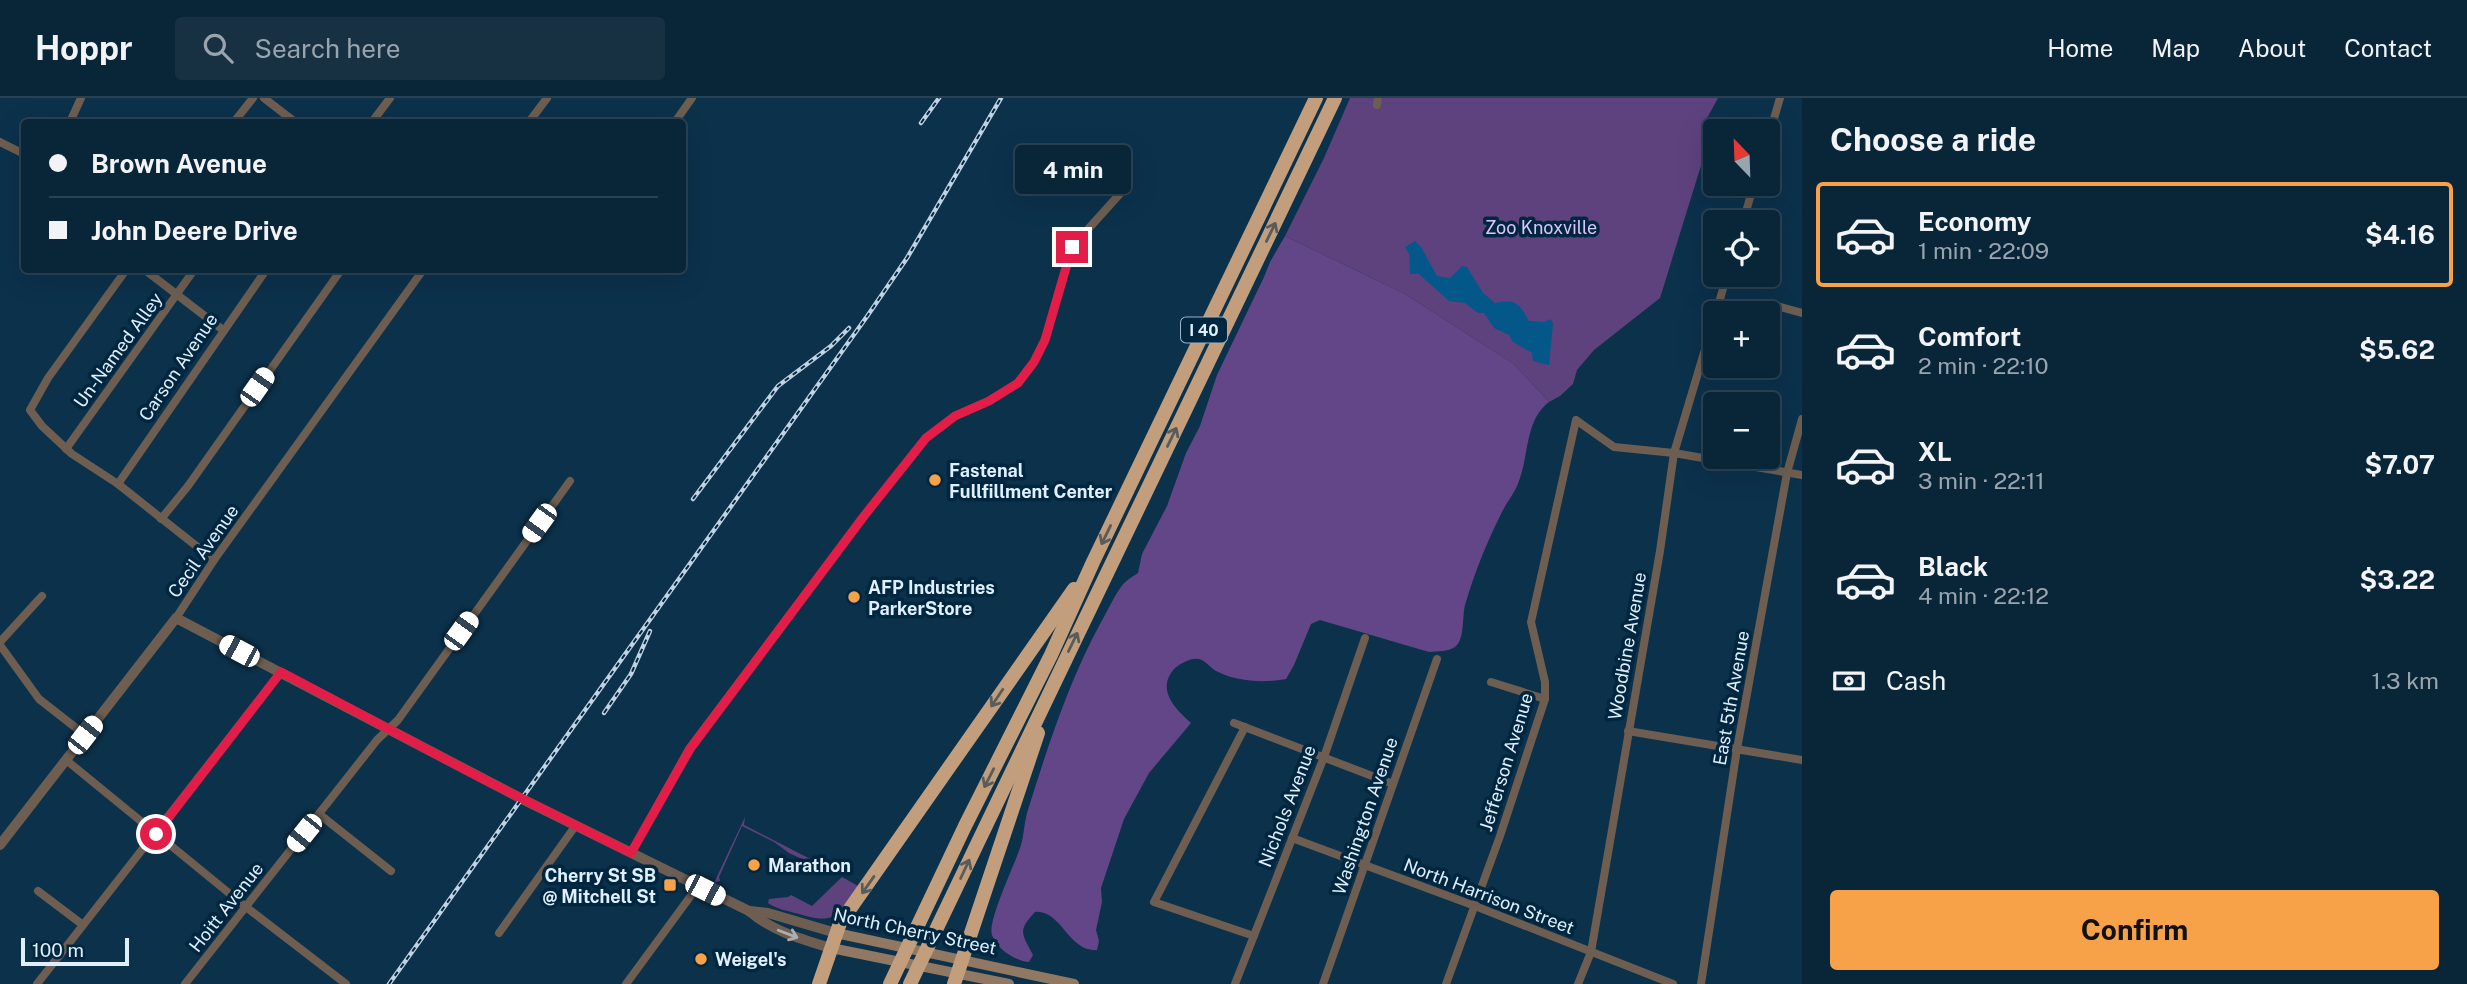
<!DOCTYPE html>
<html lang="en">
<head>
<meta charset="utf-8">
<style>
  :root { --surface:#092538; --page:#173143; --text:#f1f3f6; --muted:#99a5ae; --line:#294253; --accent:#f7a148 }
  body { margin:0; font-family:"Public Sans",sans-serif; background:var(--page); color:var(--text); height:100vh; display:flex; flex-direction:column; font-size:26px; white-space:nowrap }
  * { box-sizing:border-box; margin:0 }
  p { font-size:23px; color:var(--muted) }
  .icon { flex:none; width:38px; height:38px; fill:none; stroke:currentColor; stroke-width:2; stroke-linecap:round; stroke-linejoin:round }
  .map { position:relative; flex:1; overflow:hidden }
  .details { display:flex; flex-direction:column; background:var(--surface); width:665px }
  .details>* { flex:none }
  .hud { position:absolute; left:21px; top:21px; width:665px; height:154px; border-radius:7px; box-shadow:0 7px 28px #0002,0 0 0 2px var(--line); display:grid; align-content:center; height:154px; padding:0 28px; background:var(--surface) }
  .needle { width:46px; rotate:337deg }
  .buttons { position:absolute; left:1703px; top:21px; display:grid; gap:14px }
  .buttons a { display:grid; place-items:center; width:77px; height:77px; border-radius:7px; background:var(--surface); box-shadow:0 7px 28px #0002,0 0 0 2px var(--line); font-size:35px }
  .scale { position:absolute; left:21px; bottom:18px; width:108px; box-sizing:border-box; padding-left:7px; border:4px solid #dfeffd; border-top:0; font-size:19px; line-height:24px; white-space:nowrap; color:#dfeffd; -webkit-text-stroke:5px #012740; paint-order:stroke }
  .end { position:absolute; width:32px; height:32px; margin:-16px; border:9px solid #e11d48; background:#fff; box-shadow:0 0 0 4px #fff }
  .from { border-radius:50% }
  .bubble { position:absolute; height:49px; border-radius:7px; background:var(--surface); box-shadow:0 7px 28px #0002,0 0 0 2px var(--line); font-size:23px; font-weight:700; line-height:49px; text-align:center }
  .car { position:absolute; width:21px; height:42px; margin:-21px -10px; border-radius:9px; box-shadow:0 0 5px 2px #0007; background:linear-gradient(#fff 24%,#345 0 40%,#fff 0 76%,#345 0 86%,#fff 0) }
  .hud b { display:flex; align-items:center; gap:24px; height:66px; font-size:26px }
  .hud b+b { border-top:2px solid var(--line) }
  .hud i { width:18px; height:18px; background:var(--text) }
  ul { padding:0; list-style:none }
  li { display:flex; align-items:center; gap:21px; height:105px; margin:0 14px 10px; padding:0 14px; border:4px solid transparent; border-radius:7px }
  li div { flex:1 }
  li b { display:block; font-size:26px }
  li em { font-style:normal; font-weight:700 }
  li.current { border-color:var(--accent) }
  li>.icon { width:63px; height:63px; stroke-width:1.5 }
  h2 { padding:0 28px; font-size:32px; line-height:84px }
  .pay { display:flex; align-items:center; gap:18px; height:77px; padding:0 28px; font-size:26px }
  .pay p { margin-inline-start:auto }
  .button { display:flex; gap:14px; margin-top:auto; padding:14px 28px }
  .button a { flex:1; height:80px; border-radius:7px; background:var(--accent); color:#111; font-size:28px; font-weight:700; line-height:80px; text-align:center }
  header { display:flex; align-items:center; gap:42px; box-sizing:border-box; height:98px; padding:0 35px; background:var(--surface); border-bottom:2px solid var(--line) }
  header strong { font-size:33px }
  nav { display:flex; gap:38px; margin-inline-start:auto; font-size:24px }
  .search { width:490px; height:63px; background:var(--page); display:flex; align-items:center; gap:18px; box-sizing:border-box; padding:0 24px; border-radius:7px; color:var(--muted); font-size:26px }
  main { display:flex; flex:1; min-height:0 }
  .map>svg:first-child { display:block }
</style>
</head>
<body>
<header>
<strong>Hoppr</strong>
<div class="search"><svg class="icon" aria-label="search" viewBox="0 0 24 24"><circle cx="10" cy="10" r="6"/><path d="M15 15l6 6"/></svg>Search here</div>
<nav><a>Home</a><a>Map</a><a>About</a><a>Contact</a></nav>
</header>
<main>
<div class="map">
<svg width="1802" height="886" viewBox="0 0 1802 886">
  <rect width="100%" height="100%" fill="#0c314b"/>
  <g fill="#5e427e">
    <path d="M 1350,0 L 1718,0 L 1706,22 L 1708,45 L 1660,200 L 1594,252 L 1577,272 L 1573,286 L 1560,298 L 1549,304 L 1514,266 L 1405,196 L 1285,138 L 1324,60 Z"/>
    <path d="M 745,719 L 744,727 L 828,770 L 826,772 L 789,755 L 774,744 L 742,728 L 719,779 L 720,783 L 714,785 Z"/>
    <path d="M 842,779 L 860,789 C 839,818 835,827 799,816 C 788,813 776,811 768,805 L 769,801 L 788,799 L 791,797 L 812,808 Z"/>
  </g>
  <path fill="#634687" d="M 1285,138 L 1405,196 L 1514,266 L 1549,304 C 1525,322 1529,357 1519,383 C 1515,395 1506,405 1501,416 C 1486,446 1474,476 1465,507 C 1462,519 1465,541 1455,549 C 1448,554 1437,553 1429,554 L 1320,522 L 1311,526 L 1294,567 L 1286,581 C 1263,585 1238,584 1216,573 C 1208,568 1204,559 1193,561 C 1187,562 1178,567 1174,571 C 1156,592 1175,610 1191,625 L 1149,675 L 1124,721 L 1101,790 L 1102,804 L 1096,832 L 1099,843 L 1097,852 C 1069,855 1061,811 1035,814 C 1017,833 1022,836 1033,857 L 1029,864 C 1015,863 997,851 992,837 C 987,823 1016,764 1021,747 C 1024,737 1024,726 1027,715 C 1047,651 1068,585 1100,526 C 1107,514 1113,500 1121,489 C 1125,483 1132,479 1138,475 L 1142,456 L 1167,408 L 1186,355 L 1200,328 L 1217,277 L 1264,179 L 1270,164 Z"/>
  <path fill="#045889" d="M 1415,143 L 1421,149 L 1437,178 L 1450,180 L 1462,168 L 1467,169 L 1483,195 L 1495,205 C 1516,201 1519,205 1529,223 L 1545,224 L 1550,221 L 1553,225 L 1549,267 L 1533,263 L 1532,255 L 1512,243 L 1509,237 L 1494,230 L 1484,215 L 1478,215 L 1465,205 L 1449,203 L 1419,176 L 1410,176 L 1409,156 L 1405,149 Z"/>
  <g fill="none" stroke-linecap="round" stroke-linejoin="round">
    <g stroke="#6d5e51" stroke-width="8">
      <path d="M 264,0 L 295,24"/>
      <path d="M 1377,7 L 1378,0"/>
      <path d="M 70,24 L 81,0"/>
      <path d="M 234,24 L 253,0"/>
      <path d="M 372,24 L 390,0"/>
      <path d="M 529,24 L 547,0"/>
      <path d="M 675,24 L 692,0"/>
      <path d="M 1768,41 L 1780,0"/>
      <path d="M 0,44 L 24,56"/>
      <path d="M 1743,124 L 1754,86"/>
      <path d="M 126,172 L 48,280 L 30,312 L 42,328 L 72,356 L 118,386 L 214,462"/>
      <path d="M 145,172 L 223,232"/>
      <path d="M 1773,207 L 1802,215"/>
      <path d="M 1716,215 L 1727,177"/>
      <path d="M 66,351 L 194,172"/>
      <path d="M 118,386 L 266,172"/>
      <path d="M 161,421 L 188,388 L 341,172"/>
      <path d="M 176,520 L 214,462 L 423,172"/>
      <path d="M 0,544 L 42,498"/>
      <path d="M 0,547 L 39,601 L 85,637"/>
      <path d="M 1491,584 L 1545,601"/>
      <path d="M 1234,625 L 1393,686"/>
      <path d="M 1245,629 L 1154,804 L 1254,838"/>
      <path d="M 1628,633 L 1802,662"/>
      <path d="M 66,662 L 246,809 L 346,886"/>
      <path d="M 319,716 L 391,773"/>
      <path d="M 1292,740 L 1475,808 L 1673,886"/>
      <path d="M 631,755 L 689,651 L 864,418 L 926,340 L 955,318 L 989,303 L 1018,285 L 1034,264 L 1045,242 L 1072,149 L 1126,89"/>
      <path d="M 38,793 L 83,827"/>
      <path d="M 499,835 L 576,727"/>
      <path d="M 37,886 L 281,574"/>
      <path d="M 185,886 L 377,642 L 398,622 L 570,383"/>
      <path d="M 626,886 L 698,788"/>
      <path d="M 1235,886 L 1324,659 L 1365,540"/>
      <path d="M 1323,886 L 1437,561"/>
      <path d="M 1446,886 L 1500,738 L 1545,601 L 1545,584 L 1531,524 L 1576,322 L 1614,349 L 1674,355 L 1802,377"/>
      <path d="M 1578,886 L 1591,854 L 1660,453 L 1674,355 L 1715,218"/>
      <path d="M 1701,886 L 1737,651 L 1787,375 L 1802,321"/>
    </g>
    <g stroke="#6d5e51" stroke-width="10">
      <path d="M 0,747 L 176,520 L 522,701 L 749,813 C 772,833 801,841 831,850"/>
      <path d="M 749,813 L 768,815 L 836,835"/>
    </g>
    <g stroke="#907863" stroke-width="10">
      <path d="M 836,835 L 1074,886"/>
      <path d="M 831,850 L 1009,886"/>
    </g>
    <g stroke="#c29e7d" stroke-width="14">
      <path d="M 819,886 L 840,825 L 1074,491"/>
      <path d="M 890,886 L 965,728 L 1051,557 L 1093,464 L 1316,0"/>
      <path d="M 910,886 L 1335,0"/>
      <path d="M 954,886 L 1038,635"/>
    </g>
    <g stroke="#c0d3e3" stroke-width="4.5">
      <g id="rail">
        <path d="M 921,25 L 939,0"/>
        <path d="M 693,401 L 778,288 L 831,248 L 849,230"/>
        <path d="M 604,615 L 631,576 L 650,533"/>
        <path d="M 389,886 L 868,217 L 907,160 L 1001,0"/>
      </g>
    </g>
    <use href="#rail" stroke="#012740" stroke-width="2" stroke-dasharray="5" stroke-linecap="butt"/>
  </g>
  <defs><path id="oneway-shaft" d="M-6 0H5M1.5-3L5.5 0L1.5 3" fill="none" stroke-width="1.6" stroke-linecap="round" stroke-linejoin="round" transform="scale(1.75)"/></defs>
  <g stroke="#585d5b">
    <use href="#oneway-shaft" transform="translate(1271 134) rotate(-64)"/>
    <use href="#oneway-shaft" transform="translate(1172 339) rotate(-64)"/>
    <use href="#oneway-shaft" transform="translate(1106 437) rotate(116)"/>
    <use href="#oneway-shaft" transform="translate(1073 544) rotate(-64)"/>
    <use href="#oneway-shaft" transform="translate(997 600) rotate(124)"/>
    <use href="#oneway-shaft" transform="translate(989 680) rotate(117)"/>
    <use href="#oneway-shaft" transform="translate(965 771) rotate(-65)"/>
    <use href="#oneway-shaft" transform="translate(868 787) rotate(125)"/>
  </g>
  <use stroke="#acaeb0" href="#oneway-shaft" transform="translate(788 836) rotate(21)"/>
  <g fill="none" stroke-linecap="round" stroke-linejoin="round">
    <path stroke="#e11d48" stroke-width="9" d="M 156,736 L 281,574 L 483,681 L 631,755 L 690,651 L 864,418 L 926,340 L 955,318 L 989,303 L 1018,285 L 1034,264 L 1045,242 L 1072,149"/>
  </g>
  <g fill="#f7a148" stroke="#012740" stroke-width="2.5">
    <circle cx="935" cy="382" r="7"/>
    <circle cx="854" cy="499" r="7"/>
    <circle cx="754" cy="767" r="7"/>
    <rect x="663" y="780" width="14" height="14" rx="3.5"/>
    <circle cx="701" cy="861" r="7"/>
  </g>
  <g text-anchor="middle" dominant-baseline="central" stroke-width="7" stroke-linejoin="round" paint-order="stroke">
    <rect fill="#012740" stroke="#9cb3c4" stroke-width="2" x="1181" y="219.5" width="46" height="25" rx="5"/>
    <g font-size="16" font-weight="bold" fill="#dfeffd">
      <text x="1204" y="232">I 40</text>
    </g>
    <g font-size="18" fill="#dbc3fc" stroke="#012740">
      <text x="1541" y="129">Zoo Knoxville</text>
    </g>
    <g font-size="18" fill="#dfeffd" stroke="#012740">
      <text transform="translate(118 252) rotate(-54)">Un-Named Alley</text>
      <text transform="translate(178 269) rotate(-56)">Carson Avenue</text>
      <text transform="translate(203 453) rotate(-55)">Cecil Avenue</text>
      <text transform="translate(1627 548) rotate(-80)">Woodbine Avenue</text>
      <text transform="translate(1731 600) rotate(-80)">East 5th Avenue</text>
      <text transform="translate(1506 664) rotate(-73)">Jefferson Avenue</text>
      <text transform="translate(1287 708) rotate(-69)">Nichols Avenue</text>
      <text transform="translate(1365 718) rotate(-71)">Washington Avenue</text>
      <text transform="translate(1489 798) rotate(21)">North Harrison Street</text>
      <text transform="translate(226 809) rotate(-52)">Hoitt Avenue</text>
      <text transform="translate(915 833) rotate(12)">North Cherry Street</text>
    </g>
    <g font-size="18" font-weight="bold" fill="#dfeffd" stroke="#012740" text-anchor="start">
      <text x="949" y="372">Fastenal<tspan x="949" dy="21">Fullfillment Center</tspan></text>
      <text x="868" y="489">AFP Industries<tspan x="868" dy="21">ParkerStore</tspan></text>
      <text x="768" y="767">Marathon</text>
      <text x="656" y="777" text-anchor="end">Cherry St SB<tspan x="656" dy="21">@ Mitchell St</tspan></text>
      <text x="715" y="861">Weigel's</text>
    </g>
  </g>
</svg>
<div class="buttons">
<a><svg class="needle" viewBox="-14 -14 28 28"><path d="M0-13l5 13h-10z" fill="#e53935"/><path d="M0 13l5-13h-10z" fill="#99a5ae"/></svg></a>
<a><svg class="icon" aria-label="locate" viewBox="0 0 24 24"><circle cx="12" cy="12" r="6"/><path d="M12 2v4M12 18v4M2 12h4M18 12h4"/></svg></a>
<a>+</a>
<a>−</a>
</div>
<div class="scale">100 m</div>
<i class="end from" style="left:156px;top:736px"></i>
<i class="end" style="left:1072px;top:149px"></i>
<div class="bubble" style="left:1015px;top:47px;width:116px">4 min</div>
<i class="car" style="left:257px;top:289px;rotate:35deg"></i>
<i class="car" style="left:539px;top:425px;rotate:216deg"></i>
<i class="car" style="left:461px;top:533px;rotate:36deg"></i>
<i class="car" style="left:239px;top:553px;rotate:298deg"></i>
<i class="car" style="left:85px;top:637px;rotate:38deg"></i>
<i class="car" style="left:304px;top:735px;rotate:219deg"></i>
<i class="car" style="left:705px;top:792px;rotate:117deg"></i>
<div class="hud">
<b><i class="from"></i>Brown Avenue</b>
<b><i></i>John Deere Drive</b>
</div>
</div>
<section class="details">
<h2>Choose a ride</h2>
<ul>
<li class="current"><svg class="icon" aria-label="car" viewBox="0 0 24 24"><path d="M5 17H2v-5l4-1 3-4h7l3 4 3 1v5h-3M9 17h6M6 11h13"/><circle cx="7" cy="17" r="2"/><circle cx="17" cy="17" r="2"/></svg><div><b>Economy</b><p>1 min · 22:09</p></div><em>$4.16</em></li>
<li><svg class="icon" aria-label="car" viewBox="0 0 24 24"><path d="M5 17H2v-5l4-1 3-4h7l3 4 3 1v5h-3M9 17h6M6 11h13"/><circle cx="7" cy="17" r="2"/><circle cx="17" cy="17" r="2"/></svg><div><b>Comfort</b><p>2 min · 22:10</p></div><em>$5.62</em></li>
<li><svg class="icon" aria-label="car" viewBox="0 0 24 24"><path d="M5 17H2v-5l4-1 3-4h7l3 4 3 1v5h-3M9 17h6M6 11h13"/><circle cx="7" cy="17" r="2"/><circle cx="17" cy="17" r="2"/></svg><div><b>XL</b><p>3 min · 22:11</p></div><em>$7.07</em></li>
<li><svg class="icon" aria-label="car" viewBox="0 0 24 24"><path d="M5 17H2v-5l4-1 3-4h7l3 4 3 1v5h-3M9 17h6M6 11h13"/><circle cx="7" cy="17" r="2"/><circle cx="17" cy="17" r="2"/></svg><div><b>Black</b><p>4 min · 22:12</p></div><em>$3.22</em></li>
</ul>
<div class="pay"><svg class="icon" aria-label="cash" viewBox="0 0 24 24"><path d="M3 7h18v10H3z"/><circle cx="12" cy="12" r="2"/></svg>Cash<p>1.3 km</p></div>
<div class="button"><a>Confirm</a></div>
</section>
</main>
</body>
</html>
